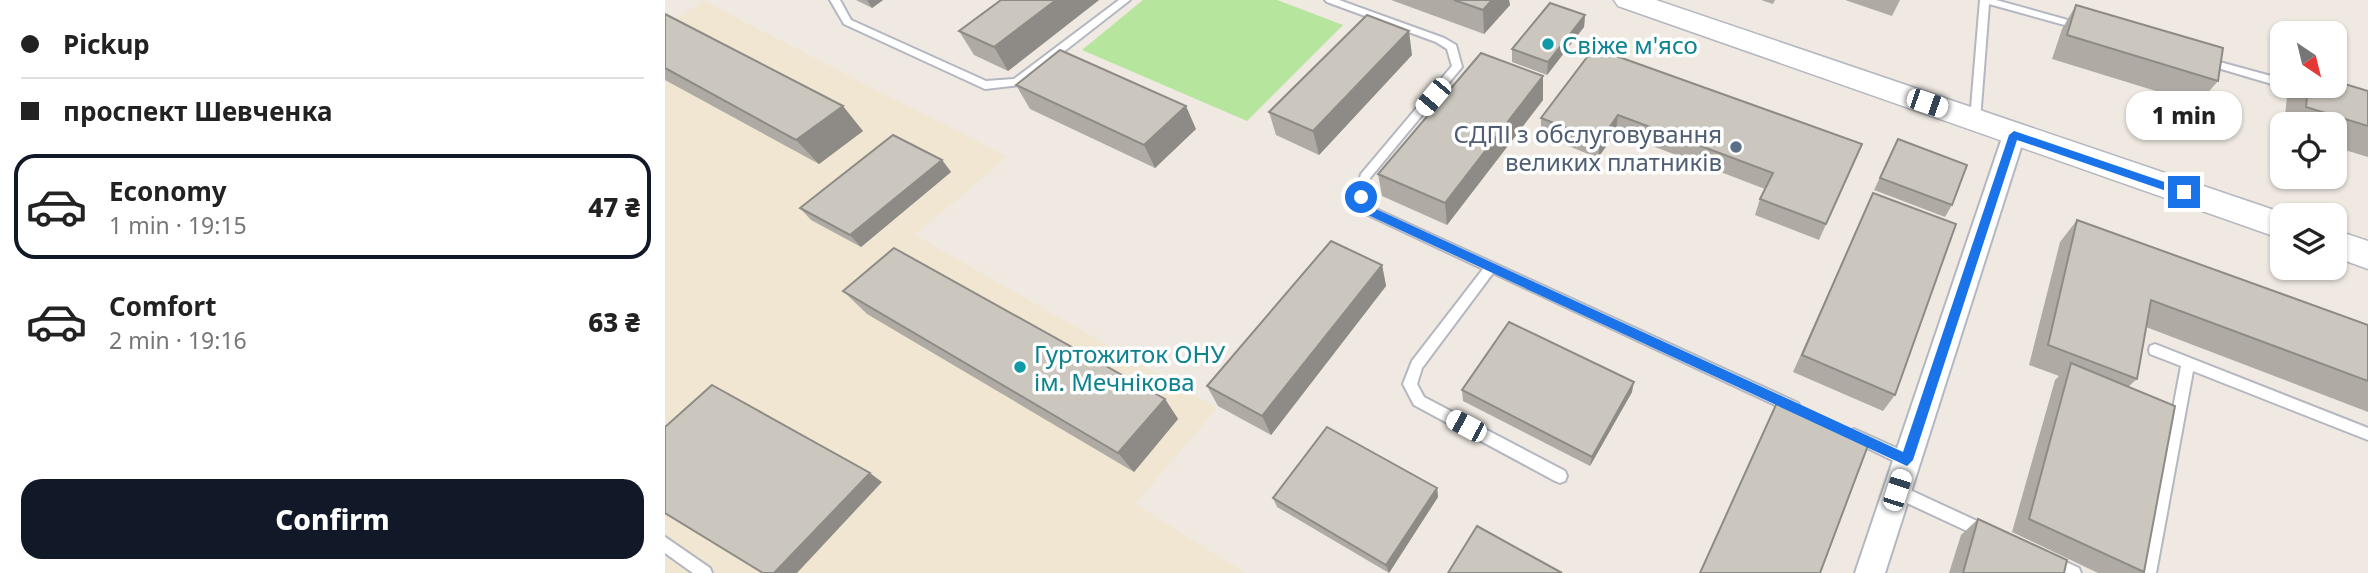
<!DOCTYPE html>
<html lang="en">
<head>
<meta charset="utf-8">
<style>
  :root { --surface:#fff; --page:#f6f6f6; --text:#222; --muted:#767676; --line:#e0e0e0; --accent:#111827 }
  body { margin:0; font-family:"Noto Sans",sans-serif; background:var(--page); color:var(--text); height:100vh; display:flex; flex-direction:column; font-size:26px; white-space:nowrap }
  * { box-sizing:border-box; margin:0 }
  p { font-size:23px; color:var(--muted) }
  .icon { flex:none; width:38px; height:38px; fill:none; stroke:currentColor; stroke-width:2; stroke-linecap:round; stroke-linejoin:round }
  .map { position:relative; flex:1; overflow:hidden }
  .panel { display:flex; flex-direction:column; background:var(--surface); width:665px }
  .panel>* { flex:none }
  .top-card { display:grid; align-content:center; height:154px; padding:0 21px; background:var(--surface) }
  .needle { width:46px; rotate:145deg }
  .buttons { position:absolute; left:1605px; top:21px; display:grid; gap:14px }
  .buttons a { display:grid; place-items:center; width:77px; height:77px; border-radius:14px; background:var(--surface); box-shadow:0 2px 5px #0004; font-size:35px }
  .end { position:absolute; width:32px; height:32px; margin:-16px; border:9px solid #1a73e8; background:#fff; box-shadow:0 0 0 4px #fff }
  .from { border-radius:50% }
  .bubble { position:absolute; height:49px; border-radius:21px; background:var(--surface); box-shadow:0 2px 5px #0004; font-size:23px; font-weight:800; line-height:49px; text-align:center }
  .car { position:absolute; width:21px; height:42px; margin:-21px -10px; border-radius:9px; box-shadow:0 0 5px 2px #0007; background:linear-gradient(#fff 24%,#345 0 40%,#fff 0 76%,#345 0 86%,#fff 0) }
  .top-card b { display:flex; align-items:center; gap:24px; height:66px; font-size:26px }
  .top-card b+b { border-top:2px solid var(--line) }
  .top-card i { width:18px; height:18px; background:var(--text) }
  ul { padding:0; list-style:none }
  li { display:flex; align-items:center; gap:21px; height:105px; margin:0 14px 10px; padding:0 7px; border:4px solid transparent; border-radius:21px }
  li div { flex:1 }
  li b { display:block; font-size:26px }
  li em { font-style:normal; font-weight:800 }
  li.active { border-color:var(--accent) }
  li>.icon { width:63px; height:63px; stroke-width:1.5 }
  .primary-button { display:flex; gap:14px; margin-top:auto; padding:14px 21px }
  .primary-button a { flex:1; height:80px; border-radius:21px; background:var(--accent); color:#fff; font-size:28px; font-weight:800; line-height:80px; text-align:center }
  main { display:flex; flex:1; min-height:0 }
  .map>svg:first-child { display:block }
</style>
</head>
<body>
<main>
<section class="panel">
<div class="top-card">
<b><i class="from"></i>Pickup</b>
<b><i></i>проспект Шевченка</b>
</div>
<ul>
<li class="active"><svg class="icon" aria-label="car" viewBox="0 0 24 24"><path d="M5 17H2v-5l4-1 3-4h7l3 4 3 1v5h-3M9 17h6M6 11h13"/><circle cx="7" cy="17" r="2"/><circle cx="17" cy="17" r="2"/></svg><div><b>Economy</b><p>1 min · 19:15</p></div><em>47 ₴</em></li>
<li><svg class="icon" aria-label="car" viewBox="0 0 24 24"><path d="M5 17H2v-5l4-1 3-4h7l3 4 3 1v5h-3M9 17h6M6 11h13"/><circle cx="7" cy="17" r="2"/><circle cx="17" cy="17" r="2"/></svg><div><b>Comfort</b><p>2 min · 19:16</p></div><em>63 ₴</em></li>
</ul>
<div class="primary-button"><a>Confirm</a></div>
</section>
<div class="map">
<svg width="1703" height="573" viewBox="0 0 1703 573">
  <rect width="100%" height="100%" fill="#efe9e1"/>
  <path fill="#f0e6d1" d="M 39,1 L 342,157 L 250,235 L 552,408 L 470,504 L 580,573 L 0,573 L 0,25 Z"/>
  <path fill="#b6e59e" d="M 478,0 L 612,0 L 678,25 L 582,121 L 417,50 Z"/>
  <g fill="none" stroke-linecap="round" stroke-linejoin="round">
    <g stroke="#b4b7c1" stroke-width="4">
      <g id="lane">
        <path d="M 165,0 L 175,0 L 186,20 L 321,81 L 349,79 L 454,0 L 465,0 L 356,85 L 320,89 L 179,24 Z"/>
        <path d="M 660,0 L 674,0 L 779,38 L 791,45 L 797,67 L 705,178 L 702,196 L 711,209 L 1133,403 L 1135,407 L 1133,411 L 1128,413 L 1123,411 L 828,273 L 757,368 L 752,384 L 759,397 L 900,471 L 902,476 L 900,481 L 895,483 L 890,481 L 749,405 L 738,384 L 747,361 L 818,269 L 703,215 L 690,197 L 696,174 L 787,66 L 782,49 L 771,42 L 662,2 Z"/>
        <path d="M 1315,0 L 1331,0 L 1417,24 L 1419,26 L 1414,29 L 1324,4 L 1315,120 L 1310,124 L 1305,120 Z"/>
        <path d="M 1540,58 L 1617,79 L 1617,86 L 1620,86 L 1617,87 L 1536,63 L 1535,61 Z"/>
        <path d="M 1490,344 L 1703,428 L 1703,440 L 1528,371 L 1491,573 L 1477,573 L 1516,366 L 1485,354 L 1484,350 L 1485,346 Z"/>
        <path d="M 1189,429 L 1247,455 L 1249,460 L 1247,465 L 1242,466 L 1237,465 L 1184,439 L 1182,435 L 1184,431 Z"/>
        <path d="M 1232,484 L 1325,527 L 1327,532 L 1325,537 L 1320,539 L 1315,537 L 1227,496 L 1225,491 L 1227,486 Z"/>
        <path d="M 0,537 L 45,568 L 47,573 L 28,573 L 0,553 Z"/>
        <path d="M 1388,556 L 1414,568 L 1416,573 L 1393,573 L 1383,568 L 1381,563 L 1383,558 Z"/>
      </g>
    </g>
    <g stroke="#b4b7c1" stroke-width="4">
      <path id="street" d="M 1349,127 L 1357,129 L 1360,135 L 1220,573 L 1190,573 L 1338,135 L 1341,129 Z"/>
    </g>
    <g stroke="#b4b7c1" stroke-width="3">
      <g id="secondary">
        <path d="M 949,0 L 991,0 L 1624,215 L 1617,215 L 1617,239 L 953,6 Z"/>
        <path d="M 1670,230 L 1703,241 L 1703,269 L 1670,257 Z"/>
      </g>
    </g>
    <use href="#lane" fill="#fff" fill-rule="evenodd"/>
    <use href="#street" fill="#fff" fill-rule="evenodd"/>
    <use href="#secondary" fill="#fff" fill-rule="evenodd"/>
  </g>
  <g fill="#afaba4">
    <path d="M 191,0 L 218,0 L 207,8 Z"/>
    <path d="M 336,0 L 434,0 L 343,71 L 309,55 L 294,31 Z"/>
    <path d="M 726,0 L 844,0 L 845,5 L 819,34 Z"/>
    <path d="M 1096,0 L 1110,0 L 1108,4 Z"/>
    <path d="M 1180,0 L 1235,0 L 1227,16 Z"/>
    <path d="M 1411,5 L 1553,81 L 1533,104 L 1387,59 L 1397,29 Z"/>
    <path d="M 0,14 L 198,131 L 154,164 L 0,80 Z"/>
    <path d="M 920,15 L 919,27 L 882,75 L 847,62 L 847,49 Z"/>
    <path d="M 929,48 L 1197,144 L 1154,240 L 1090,215 L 1095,199 L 1100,189 L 951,132 L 933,158 L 876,135 L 876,118 Z"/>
    <path d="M 747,55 L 654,155 L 611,135 L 604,112 Z"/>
    <path d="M 878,76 L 878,100 L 782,225 L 717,196 L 713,174 Z"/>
    <path d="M 351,85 L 531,129 L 490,168 L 365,109 Z"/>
    <path d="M 1633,86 L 1670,86 L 1703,91 L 1703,157 L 1670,147 L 1670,124 L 1619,124 L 1622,97 Z"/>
    <path d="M 1233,139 L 1287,205 L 1280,217 L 1209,190 Z"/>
    <path d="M 277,160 L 286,172 L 196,247 L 146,220 L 135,208 Z"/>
    <path d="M 1208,193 L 1230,395 L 1218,411 L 1128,372 Z"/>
    <path d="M 1412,220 L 1703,325 L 1703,412 L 1481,327 L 1472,379 L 1463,387 L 1479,572 L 1478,573 L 1433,573 L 1347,532 L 1390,380 L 1394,376 L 1364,365 L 1395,242 Z"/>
    <path d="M 717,265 L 721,286 L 606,435 L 553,406 L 542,386 Z"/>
    <path d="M 178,291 L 500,399 L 513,419 L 469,472 L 202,314 Z"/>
    <path d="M 797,390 L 967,392 L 925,466 L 798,401 Z"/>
    <path d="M 772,488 L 773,497 L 724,573 L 612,507 L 608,498 Z"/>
    <path d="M 1313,519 L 1399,573 L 1284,573 L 1296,535 Z"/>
  </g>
  <g fill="#8e8b86">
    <path d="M 202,0 L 218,0 L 207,8 Z"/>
    <path d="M 391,0 L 434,0 L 343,71 L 329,47 Z"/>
    <path d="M 827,0 L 844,0 L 845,5 L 819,34 L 818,10 Z"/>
    <path d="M 920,15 L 919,27 L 882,75 L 883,62 Z"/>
    <path d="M 744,31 L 747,55 L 654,155 L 648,131 Z"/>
    <path d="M 878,76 L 878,100 L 782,225 L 780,203 Z"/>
    <path d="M 178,106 L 198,131 L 154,164 L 131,140 Z"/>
    <path d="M 521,106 L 531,129 L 490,168 L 479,145 Z"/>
    <path d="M 953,115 L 951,132 L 933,158 L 935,141 Z"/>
    <path d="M 277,160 L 286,172 L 196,247 L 185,235 Z"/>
    <path d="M 717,265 L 721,286 L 606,435 L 597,416 Z"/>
    <path d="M 969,382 L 967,392 L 925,466 L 927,457 Z"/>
    <path d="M 500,399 L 513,419 L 469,472 L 453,453 Z"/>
    <path d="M 205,473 L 217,482 L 132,573 L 109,573 Z"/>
    <path d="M 772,488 L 773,497 L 724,573 L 721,565 Z"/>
  </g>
  <g fill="#cbc7bf" stroke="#8e8b86" stroke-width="2">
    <path d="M 336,0 L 391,0 L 329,47 L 294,31 Z"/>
    <path d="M 789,0 L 827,0 L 818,10 Z"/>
    <path d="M 885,3 L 920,15 L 883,62 L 847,49 Z"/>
    <path d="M 1411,5 L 1558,48 L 1553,81 L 1402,35 Z"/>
    <path d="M 0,14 L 178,106 L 131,140 L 0,68 Z"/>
    <path d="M 702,15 L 744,31 L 648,131 L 604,112 Z"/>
    <path d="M 929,48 L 1197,144 L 1161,224 L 1095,199 L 1108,173 L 953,115 L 935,141 L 876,118 Z"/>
    <path d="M 395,50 L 521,106 L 479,145 L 351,85 Z"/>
    <path d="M 816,53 L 878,76 L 780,203 L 713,174 Z"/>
    <path d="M 1670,81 L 1703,91 L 1703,126 L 1641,107 L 1643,86 L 1670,86 Z"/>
    <path d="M 228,135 L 277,160 L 185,235 L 135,208 Z"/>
    <path d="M 1233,139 L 1302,165 L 1287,205 L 1215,178 Z"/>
    <path d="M 1208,193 L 1291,224 L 1230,395 L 1137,355 Z"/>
    <path d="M 1412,220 L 1703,325 L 1703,381 L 1486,300 L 1472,379 L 1383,345 Z"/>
    <path d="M 666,241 L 717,265 L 597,416 L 542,386 Z"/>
    <path d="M 229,248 L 500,399 L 453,453 L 178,291 Z"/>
    <path d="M 844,322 L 969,382 L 927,457 L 797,390 Z"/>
    <path d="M 1406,363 L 1510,406 L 1479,572 L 1364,519 Z"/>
    <path d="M 47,385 L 205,473 L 109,573 L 98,573 L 0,513 L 0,427 Z"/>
    <path d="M 1114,398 L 1205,440 L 1155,573 L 1035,573 Z"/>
    <path d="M 662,427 L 772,488 L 721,565 L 608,498 Z"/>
    <path d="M 1313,519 L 1402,560 L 1399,573 L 1298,573 Z"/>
    <path d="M 812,526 L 897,573 L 783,573 Z"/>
  </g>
  <path fill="#1a73e8" d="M 1349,131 L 1523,190 L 1525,192 L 1519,197 L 1352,140 L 1248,460 L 1242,466 L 703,215 L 690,197 L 692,194 L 700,194 L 711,209 L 1238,452 L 1344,135 Z"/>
  <g fill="#0f9aa8" stroke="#fff" stroke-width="2.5">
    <circle cx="883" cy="44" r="7"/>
    <circle cx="355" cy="367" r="7"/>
  </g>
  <circle fill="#5c6f8a" stroke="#fff" stroke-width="2.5" cx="1071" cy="147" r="7"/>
  <g text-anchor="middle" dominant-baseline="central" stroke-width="7" stroke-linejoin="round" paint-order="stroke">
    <g font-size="24" fill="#0d838f" stroke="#fff" text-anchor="start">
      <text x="897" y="44">Свіже м'ясо</text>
      <text x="369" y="353">Гуртожиток ОНУ<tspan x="369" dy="28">ім. Мечнікова</tspan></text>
    </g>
    <g font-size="24" fill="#4e5e75" stroke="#fff" text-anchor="end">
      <text x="1057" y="133">СДПІ з обслуговування<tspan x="1057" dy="28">великих платників</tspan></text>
    </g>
  </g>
</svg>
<div class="buttons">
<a><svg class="needle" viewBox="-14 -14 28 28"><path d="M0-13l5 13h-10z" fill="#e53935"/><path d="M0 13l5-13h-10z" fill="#767676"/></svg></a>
<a><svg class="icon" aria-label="locate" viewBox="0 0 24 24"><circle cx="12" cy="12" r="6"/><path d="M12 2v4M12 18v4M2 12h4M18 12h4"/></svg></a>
<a><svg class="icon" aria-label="layers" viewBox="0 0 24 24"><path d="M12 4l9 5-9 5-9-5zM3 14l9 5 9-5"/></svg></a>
</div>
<i class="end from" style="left:696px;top:197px"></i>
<i class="end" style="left:1519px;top:192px"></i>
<div class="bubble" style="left:1461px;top:91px;width:116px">1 min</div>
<i class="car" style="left:768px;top:97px;rotate:220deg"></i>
<i class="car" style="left:1262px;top:103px;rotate:109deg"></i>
<i class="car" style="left:801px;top:426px;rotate:298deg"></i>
<i class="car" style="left:1232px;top:490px;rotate:18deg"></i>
</div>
</main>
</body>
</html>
